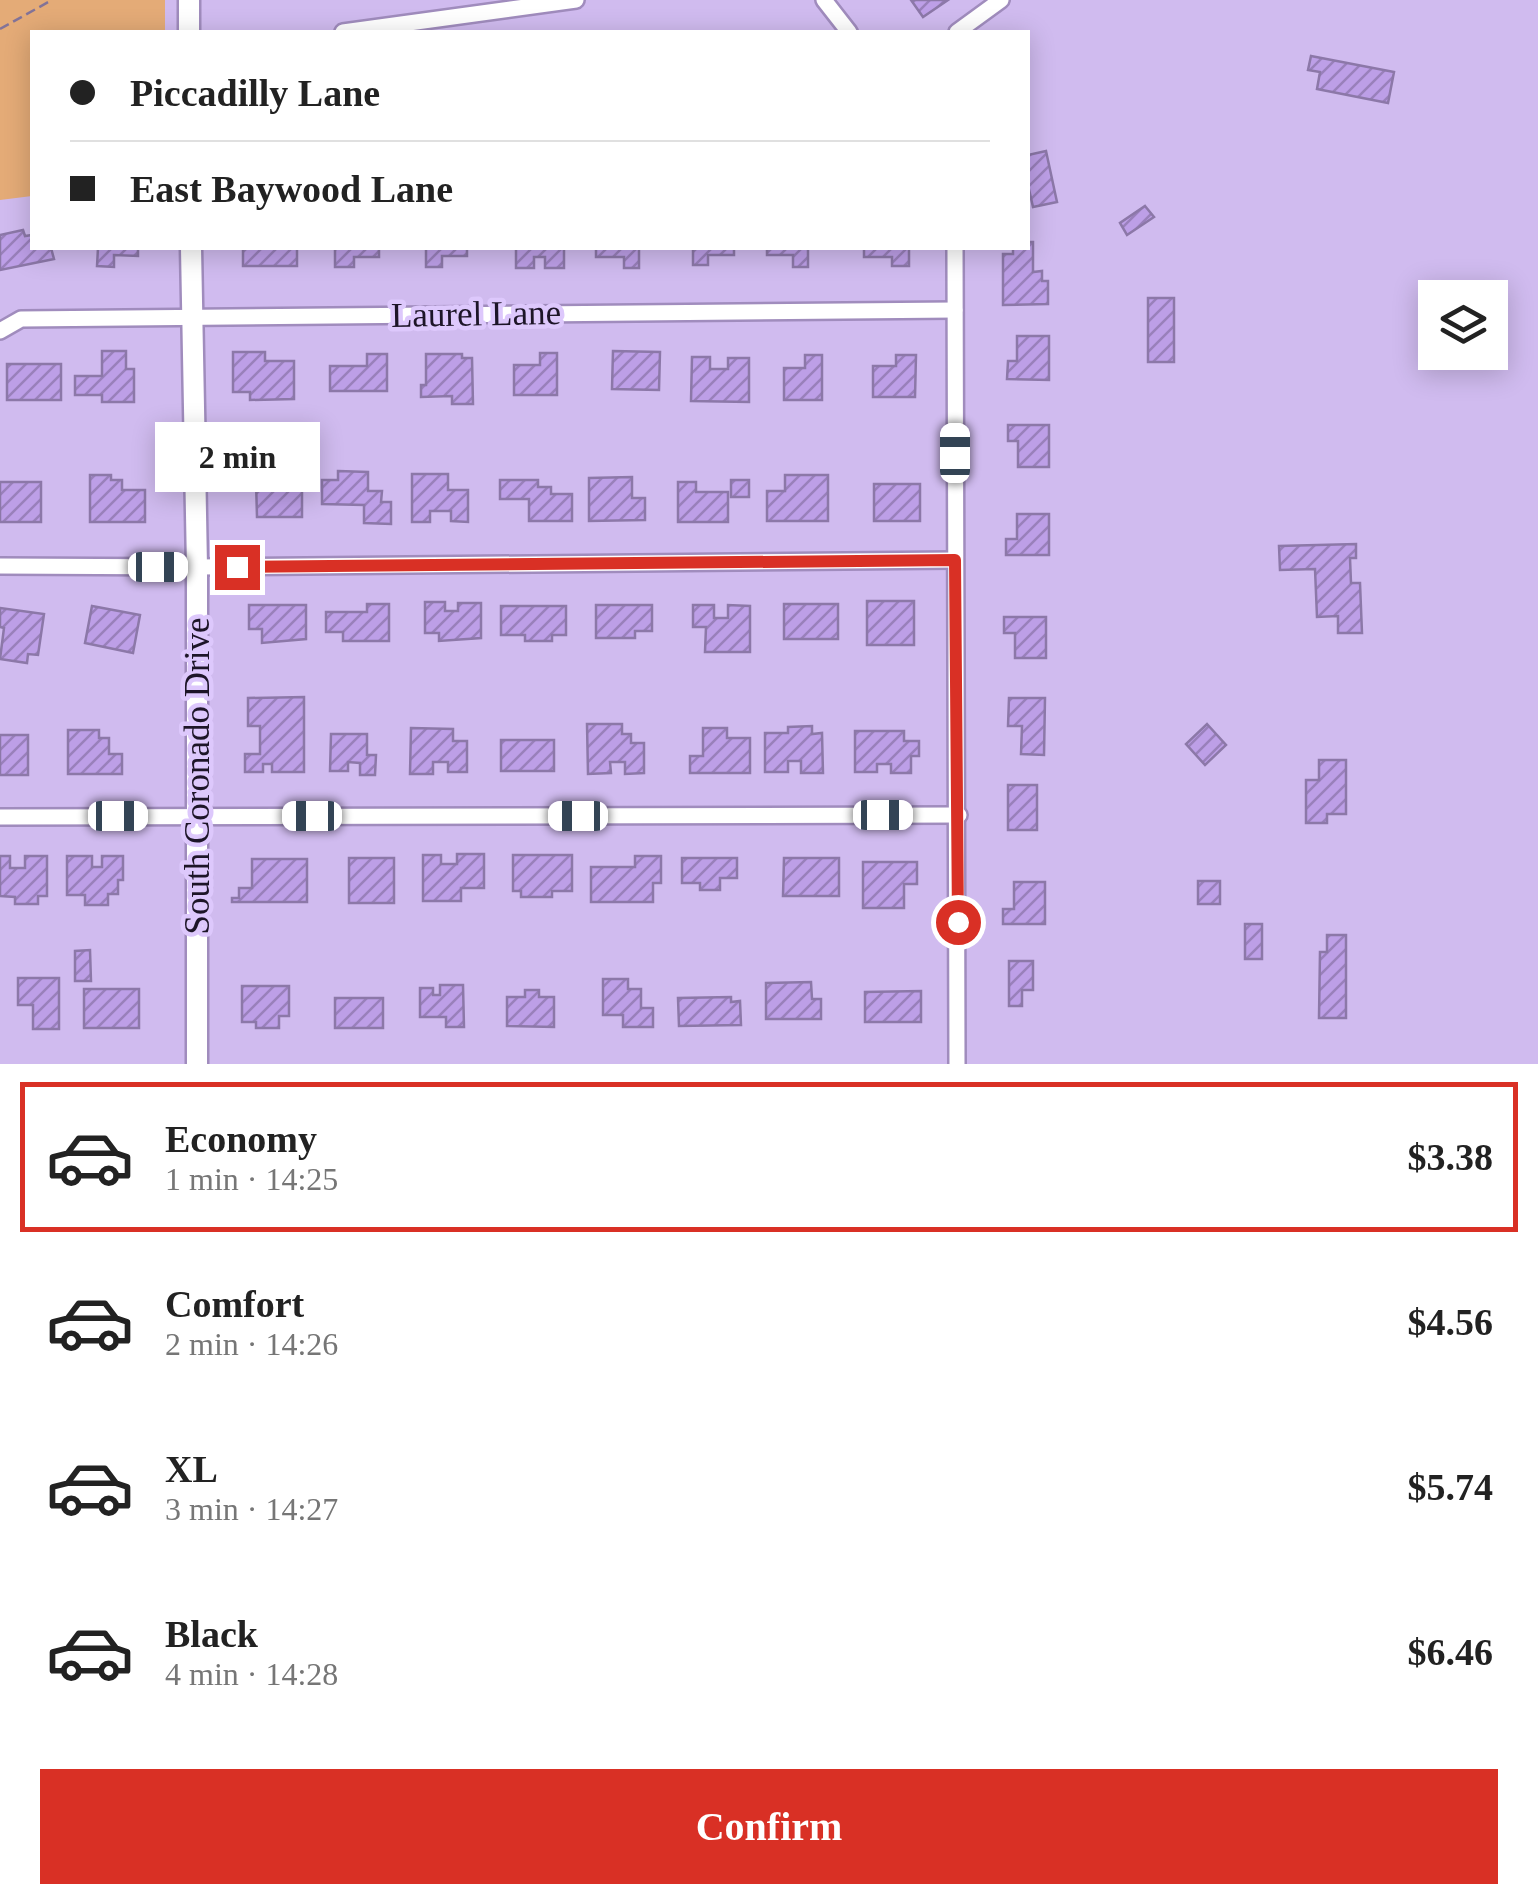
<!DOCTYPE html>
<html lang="en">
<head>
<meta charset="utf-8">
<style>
  :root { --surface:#fff; --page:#f2f2f2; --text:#222; --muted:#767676; --line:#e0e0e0; --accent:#d93025 }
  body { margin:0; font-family:"Times New Roman",serif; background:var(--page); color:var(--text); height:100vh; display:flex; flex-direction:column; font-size:38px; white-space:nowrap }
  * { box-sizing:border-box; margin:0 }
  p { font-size:32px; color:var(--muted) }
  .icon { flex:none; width:55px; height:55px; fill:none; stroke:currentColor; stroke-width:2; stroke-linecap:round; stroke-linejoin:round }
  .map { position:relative; height:1064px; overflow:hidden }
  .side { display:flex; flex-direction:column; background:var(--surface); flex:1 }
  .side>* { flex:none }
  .banner { position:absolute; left:30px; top:30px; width:1000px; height:220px; border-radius:0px; box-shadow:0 5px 25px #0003; display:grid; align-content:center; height:220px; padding:0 40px; background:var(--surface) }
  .controls { position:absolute; left:1418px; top:280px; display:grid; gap:20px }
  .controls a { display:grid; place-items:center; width:90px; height:90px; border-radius:0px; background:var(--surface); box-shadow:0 5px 25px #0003; font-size:50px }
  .end { position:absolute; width:45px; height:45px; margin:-22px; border:12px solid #d93025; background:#fff; box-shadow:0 0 0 5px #fff }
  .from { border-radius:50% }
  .bubble { position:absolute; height:70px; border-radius:0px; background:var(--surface); box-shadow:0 5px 25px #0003; font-size:32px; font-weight:800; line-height:70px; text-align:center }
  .car { position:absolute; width:30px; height:60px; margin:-30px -15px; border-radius:12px; box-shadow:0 0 8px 2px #0007; background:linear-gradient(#fff 24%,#345 0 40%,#fff 0 76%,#345 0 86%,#fff 0) }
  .banner b { display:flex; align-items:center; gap:35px; height:95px; font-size:38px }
  .banner b+b { border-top:2px solid var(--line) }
  .banner i { width:25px; height:25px; background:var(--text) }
  ul { padding:18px 0 0; list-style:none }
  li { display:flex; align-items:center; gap:30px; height:150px; margin:0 20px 15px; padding:0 20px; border:5px solid transparent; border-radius:0px }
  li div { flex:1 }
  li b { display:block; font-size:38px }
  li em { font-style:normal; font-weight:800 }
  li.selected { border-color:var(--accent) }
  li>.icon { width:90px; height:90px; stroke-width:1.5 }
  .button { display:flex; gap:20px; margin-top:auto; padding:20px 40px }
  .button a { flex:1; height:115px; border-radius:0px; background:var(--accent); color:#fff; font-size:40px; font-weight:800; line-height:115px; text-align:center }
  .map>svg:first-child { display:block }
</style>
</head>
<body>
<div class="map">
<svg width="1538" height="1064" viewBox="0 0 1538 1064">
  <defs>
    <pattern id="building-hatch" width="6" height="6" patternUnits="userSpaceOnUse" patternTransform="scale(2.5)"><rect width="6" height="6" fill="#bd9fe7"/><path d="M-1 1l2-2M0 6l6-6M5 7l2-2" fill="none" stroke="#9980bb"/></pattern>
  </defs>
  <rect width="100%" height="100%" fill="#d0bbef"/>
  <path fill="#e4ab77" d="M 0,0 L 165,0 L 165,32 L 32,32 L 32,196 L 0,200 Z"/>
  <g fill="url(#building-hatch)" stroke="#8c78a8" stroke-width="2.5">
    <path d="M 911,0 L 948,0 L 923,17 Z"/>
    <path d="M 1311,56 L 1394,72 L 1388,103 L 1317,89 L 1320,72 L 1308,70 Z"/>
    <path d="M 1046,151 L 1057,202 L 1033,207 L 1028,185 L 1028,155 Z"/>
    <path d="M 1145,206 L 1154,217 L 1127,235 L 1120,223 Z"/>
    <path d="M 23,230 L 25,236 L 32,235 L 32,248 L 51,248 L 54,259 L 0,270 L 0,235 Z"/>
    <path d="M 1028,242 L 1033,242 L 1033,272 L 1042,271 L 1042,281 L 1048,281 L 1048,304 L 1003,305 L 1003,254 L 1013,254 L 1013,248 L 1028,248 Z"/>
    <path d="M 98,248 L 138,248 L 138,256 L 114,255 L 114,267 L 97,266 Z"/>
    <rect x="243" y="248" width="54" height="18"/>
    <path d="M 335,248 L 379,248 L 379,257 L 354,257 L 354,267 L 335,267 Z"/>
    <path d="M 426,248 L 467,248 L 467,256 L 442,256 L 442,267 L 426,267 Z"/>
    <path d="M 516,248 L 564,248 L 564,268 L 545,268 L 545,257 L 534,257 L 534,268 L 516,268 Z"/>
    <path d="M 596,248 L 639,248 L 639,268 L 624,268 L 624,257 L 596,257 Z"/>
    <path d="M 693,248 L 734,248 L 734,255 L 708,255 L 708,265 L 693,265 Z"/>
    <path d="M 767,248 L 808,248 L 808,267 L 793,267 L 793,255 L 767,255 Z"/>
    <path d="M 864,248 L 909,248 L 909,266 L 892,266 L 892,257 L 864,257 Z"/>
    <rect x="1148" y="298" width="26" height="64"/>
    <path d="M 1017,336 L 1049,336 L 1049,380 L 1007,379 L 1008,361 L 1017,361 Z"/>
    <path d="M 102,351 L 126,351 L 126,369 L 134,369 L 134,402 L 102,402 L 102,395 L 75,395 L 75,376 L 102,376 Z"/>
    <path d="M 613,351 L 660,352 L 659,390 L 612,389 Z"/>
    <path d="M 233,352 L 265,352 L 265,361 L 294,361 L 294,399 L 250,400 L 250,392 L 233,392 Z"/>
    <path d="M 540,353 L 557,353 L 557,395 L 514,395 L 514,365 L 540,365 Z"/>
    <path d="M 367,354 L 387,354 L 387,391 L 330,391 L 330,366 L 367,366 Z"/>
    <path d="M 426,354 L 462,354 L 462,358 L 472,358 L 473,404 L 452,404 L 452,396 L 421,397 L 421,385 L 426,385 Z"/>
    <path d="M 805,355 L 822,355 L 822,400 L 784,400 L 784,368 L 805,368 Z"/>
    <path d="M 896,355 L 916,355 L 915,397 L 873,397 L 873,366 L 896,366 Z"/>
    <path d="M 692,357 L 710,357 L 710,369 L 728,369 L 728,358 L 749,358 L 749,402 L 691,401 Z"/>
    <rect x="7" y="364" width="54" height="36"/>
    <path d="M 1008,425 L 1049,425 L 1049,467 L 1018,467 L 1018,441 L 1008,441 Z"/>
    <path d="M 338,471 L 368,472 L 368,491 L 382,491 L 381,502 L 391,502 L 391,524 L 364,523 L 364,505 L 322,504 L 322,480 L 338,480 Z"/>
    <path d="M 412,474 L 448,474 L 448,490 L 468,490 L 468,522 L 451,521 L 451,511 L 430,511 L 430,522 L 412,522 Z"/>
    <path d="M 90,475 L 111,475 L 111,480 L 122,480 L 122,490 L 145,490 L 145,522 L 90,522 Z"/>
    <path d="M 785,475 L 828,475 L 828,521 L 767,521 L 767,491 L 785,491 Z"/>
    <path d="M 632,477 L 632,498 L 645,498 L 645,520 L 589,521 L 589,478 Z"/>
    <path d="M 302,480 L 302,517 L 257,517 L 256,481 Z"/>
    <path d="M 500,480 L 538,480 L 538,487 L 551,487 L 551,494 L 572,494 L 572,521 L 529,521 L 529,499 L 500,499 Z"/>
    <rect x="731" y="480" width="18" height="17"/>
    <rect x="0" y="482" width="41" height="40"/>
    <path d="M 678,482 L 696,482 L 696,492 L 728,492 L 728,522 L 678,522 Z"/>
    <rect x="874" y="484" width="46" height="37"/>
    <path d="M 1017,514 L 1049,514 L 1049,555 L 1006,555 L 1006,539 L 1017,539 Z"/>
    <path d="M 1356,544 L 1356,558 L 1350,558 L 1351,583 L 1360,583 L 1362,633 L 1338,633 L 1338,616 L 1317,617 L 1315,569 L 1280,570 L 1279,546 Z"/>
    <rect x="867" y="601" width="47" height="44"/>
    <path d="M 425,602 L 445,602 L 445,611 L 458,611 L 458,603 L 481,603 L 481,638 L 439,641 L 439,633 L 425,633 Z"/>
    <path d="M 367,604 L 389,604 L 389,641 L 343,641 L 343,632 L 326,632 L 326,612 L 367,612 Z"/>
    <rect x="784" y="604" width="54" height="35"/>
    <path d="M 249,605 L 306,605 L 306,639 L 262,643 L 262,629 L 249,629 Z"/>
    <path d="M 596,605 L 652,605 L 652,631 L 635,631 L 635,638 L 596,638 Z"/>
    <path d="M 693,605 L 714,605 L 714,618 L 728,618 L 728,605 L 750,606 L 750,652 L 705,652 L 706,627 L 693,627 Z"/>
    <path d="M 92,606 L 140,615 L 133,653 L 85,643 Z"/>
    <path d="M 501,606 L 566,606 L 566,635 L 552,635 L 552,641 L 525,641 L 525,635 L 501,635 Z"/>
    <path d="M 0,608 L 44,614 L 38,655 L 28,654 L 27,663 L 0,659 L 4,628 L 0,627 Z"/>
    <path d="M 1004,617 L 1046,617 L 1046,658 L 1015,658 L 1015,633 L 1004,633 Z"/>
    <path d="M 304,697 L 304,772 L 272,772 L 272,764 L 263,764 L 263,772 L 245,772 L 245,754 L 260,754 L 260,726 L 248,726 L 248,698 Z"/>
    <path d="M 1009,698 L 1045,698 L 1044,755 L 1021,754 L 1022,726 L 1008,726 Z"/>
    <path d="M 587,724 L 622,724 L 622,734 L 631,734 L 631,743 L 644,743 L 644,773 L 625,774 L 625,762 L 610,762 L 611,773 L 588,774 Z"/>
    <path d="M 1207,724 L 1226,745 L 1205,765 L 1186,744 Z"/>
    <path d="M 812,726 L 812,734 L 822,733 L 823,773 L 801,773 L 801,761 L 788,761 L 788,772 L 765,772 L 765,733 L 788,733 L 788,727 Z"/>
    <path d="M 411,728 L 453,729 L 453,741 L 467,741 L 467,772 L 448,772 L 448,762 L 433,762 L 433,774 L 410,774 Z"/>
    <path d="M 703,728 L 727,728 L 727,738 L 750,738 L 750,773 L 690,773 L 690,756 L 703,756 Z"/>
    <path d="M 68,730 L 99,730 L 99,738 L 109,738 L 109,754 L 122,754 L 122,774 L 68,774 Z"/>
    <path d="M 855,731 L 904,731 L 904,741 L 919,741 L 919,756 L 911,756 L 911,773 L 891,773 L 891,764 L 877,764 L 877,772 L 855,772 Z"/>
    <path d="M 331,734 L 367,734 L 367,755 L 376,755 L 375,775 L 360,775 L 360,763 L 348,762 L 348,771 L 330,771 Z"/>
    <rect x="0" y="735" width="28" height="40"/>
    <rect x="501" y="740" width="53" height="31"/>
    <path d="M 1319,760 L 1346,760 L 1346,814 L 1327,814 L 1327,823 L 1306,823 L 1306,780 L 1319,780 Z"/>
    <rect x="1008" y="785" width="29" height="45"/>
    <path d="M 457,854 L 484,854 L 484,888 L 461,888 L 461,901 L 423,901 L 423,855 L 441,855 L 441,864 L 457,864 Z"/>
    <path d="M 513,855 L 572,855 L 572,891 L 552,891 L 552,897 L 521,897 L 521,891 L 513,891 Z"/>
    <path d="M 0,856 L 10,856 L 10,868 L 25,868 L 25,856 L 47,856 L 47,896 L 38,896 L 38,904 L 15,904 L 15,897 L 0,896 Z"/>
    <path d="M 67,856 L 92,856 L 92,867 L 102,867 L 102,856 L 123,856 L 123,880 L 118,880 L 118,894 L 108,894 L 108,905 L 85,905 L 85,895 L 67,895 Z"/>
    <path d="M 635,856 L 661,856 L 661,883 L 653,883 L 653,902 L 591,902 L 591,867 L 635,867 Z"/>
    <rect x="349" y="858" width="45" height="45"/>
    <path d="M 682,858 L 737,858 L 737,878 L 720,878 L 720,890 L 700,890 L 700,883 L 682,883 Z"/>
    <path d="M 784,858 L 839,858 L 839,896 L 783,896 Z"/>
    <path d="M 252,859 L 307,859 L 307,902 L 232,902 L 232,898 L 239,898 L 239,888 L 252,888 Z"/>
    <path d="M 863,862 L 917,862 L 917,884 L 904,884 L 904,908 L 863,908 Z"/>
    <rect x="1198" y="881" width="22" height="23"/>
    <path d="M 1014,882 L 1045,882 L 1045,924 L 1003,924 L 1003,909 L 1014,909 Z"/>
    <rect x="1245" y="924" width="17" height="35"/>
    <path d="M 1327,935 L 1346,935 L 1346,1018 L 1319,1018 L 1320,952 L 1327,952 Z"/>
    <path d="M 90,950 L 91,981 L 75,981 L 75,951 Z"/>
    <path d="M 1009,961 L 1033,961 L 1033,990 L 1022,990 L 1022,1006 L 1009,1006 Z"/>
    <path d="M 18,978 L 59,978 L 59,1029 L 33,1029 L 33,1005 L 18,1005 Z"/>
    <path d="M 603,979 L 628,979 L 628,989 L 641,989 L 641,1008 L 653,1008 L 653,1027 L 623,1027 L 623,1015 L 603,1015 Z"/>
    <path d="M 811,982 L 812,999 L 821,999 L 821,1019 L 766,1019 L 766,983 Z"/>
    <path d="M 440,985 L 463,985 L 464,1027 L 446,1027 L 446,1017 L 420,1017 L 420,988 L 433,988 L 433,995 L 440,995 Z"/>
    <path d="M 242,986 L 289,986 L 289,1016 L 279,1016 L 279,1028 L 256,1028 L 256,1022 L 242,1022 Z"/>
    <rect x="84" y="989" width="55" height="39"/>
    <path d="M 525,990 L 539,990 L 539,997 L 554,997 L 554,1027 L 507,1026 L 507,997 L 525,997 Z"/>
    <path d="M 921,991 L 921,1022 L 865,1022 L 865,992 Z"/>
    <path d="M 731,997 L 731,1002 L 740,1001 L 741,1025 L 679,1026 L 678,998 Z"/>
    <rect x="335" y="998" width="48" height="30"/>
  </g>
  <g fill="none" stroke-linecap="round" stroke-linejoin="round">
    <g stroke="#a08cbd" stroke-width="20">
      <g id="street">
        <path d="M 824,0 L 849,32"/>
        <path d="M 343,32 L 576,0"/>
        <path d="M 957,32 L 1001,0"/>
        <path d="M 955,248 L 957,1064"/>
        <path d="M 0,331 L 21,319 L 955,310"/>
        <path d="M 0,566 L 197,567 L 955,560"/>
        <path d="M 0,817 L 959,815"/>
      </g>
    </g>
    <g stroke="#a08cbd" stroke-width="25">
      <g id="secondary">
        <path d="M 189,32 L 189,0"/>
        <path d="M 191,248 L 197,567 L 197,1064"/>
      </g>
    </g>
    <path stroke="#827398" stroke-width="2.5" stroke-dasharray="10 5" stroke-linecap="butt" d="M 0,29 L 52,0"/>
    <use href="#street" stroke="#fff" stroke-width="15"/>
    <use href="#secondary" stroke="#fff" stroke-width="20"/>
  </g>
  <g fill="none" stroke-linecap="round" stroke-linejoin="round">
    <path stroke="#d93025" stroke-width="12" d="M 237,567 L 955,560 L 958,922"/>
  </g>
  <g text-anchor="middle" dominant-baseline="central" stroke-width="9" stroke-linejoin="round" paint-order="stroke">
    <g font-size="35" fill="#1d1528" stroke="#ddc8fc">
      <text transform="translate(476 314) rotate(-1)">Laurel Lane</text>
      <text transform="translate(197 776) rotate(-90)">South Coronado Drive</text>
    </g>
  </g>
</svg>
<div class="controls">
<a><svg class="icon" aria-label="layers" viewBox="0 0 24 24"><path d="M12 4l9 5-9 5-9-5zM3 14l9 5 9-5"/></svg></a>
</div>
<i class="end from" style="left:958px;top:922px"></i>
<i class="end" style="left:237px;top:567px"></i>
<div class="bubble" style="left:155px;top:422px;width:165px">2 min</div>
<i class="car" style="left:955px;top:453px;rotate:0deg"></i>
<i class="car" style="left:158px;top:567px;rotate:90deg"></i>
<i class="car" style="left:883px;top:815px;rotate:90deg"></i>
<i class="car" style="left:118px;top:816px;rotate:90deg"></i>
<i class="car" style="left:312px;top:816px;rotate:270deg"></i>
<i class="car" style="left:578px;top:816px;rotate:270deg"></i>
<div class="banner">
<b><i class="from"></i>Piccadilly Lane</b>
<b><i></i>East Baywood Lane</b>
</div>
</div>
<section class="side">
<ul>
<li class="selected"><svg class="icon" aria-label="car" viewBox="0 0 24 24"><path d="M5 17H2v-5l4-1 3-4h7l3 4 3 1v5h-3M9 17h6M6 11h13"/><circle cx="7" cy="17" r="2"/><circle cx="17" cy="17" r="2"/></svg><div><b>Economy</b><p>1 min · 14:25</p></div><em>$3.38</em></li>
<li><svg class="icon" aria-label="car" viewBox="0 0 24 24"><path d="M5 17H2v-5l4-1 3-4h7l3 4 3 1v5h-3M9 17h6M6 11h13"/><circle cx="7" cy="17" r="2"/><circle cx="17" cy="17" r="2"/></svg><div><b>Comfort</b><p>2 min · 14:26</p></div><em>$4.56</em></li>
<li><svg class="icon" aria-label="car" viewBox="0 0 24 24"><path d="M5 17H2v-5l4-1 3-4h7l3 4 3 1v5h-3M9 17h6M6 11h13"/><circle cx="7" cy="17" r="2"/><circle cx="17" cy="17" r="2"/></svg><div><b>XL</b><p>3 min · 14:27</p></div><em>$5.74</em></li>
<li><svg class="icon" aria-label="car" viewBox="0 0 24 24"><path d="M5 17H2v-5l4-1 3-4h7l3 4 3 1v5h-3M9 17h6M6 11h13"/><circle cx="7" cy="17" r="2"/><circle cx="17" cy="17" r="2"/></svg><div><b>Black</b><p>4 min · 14:28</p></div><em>$6.46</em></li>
</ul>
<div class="button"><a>Confirm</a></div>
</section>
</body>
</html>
